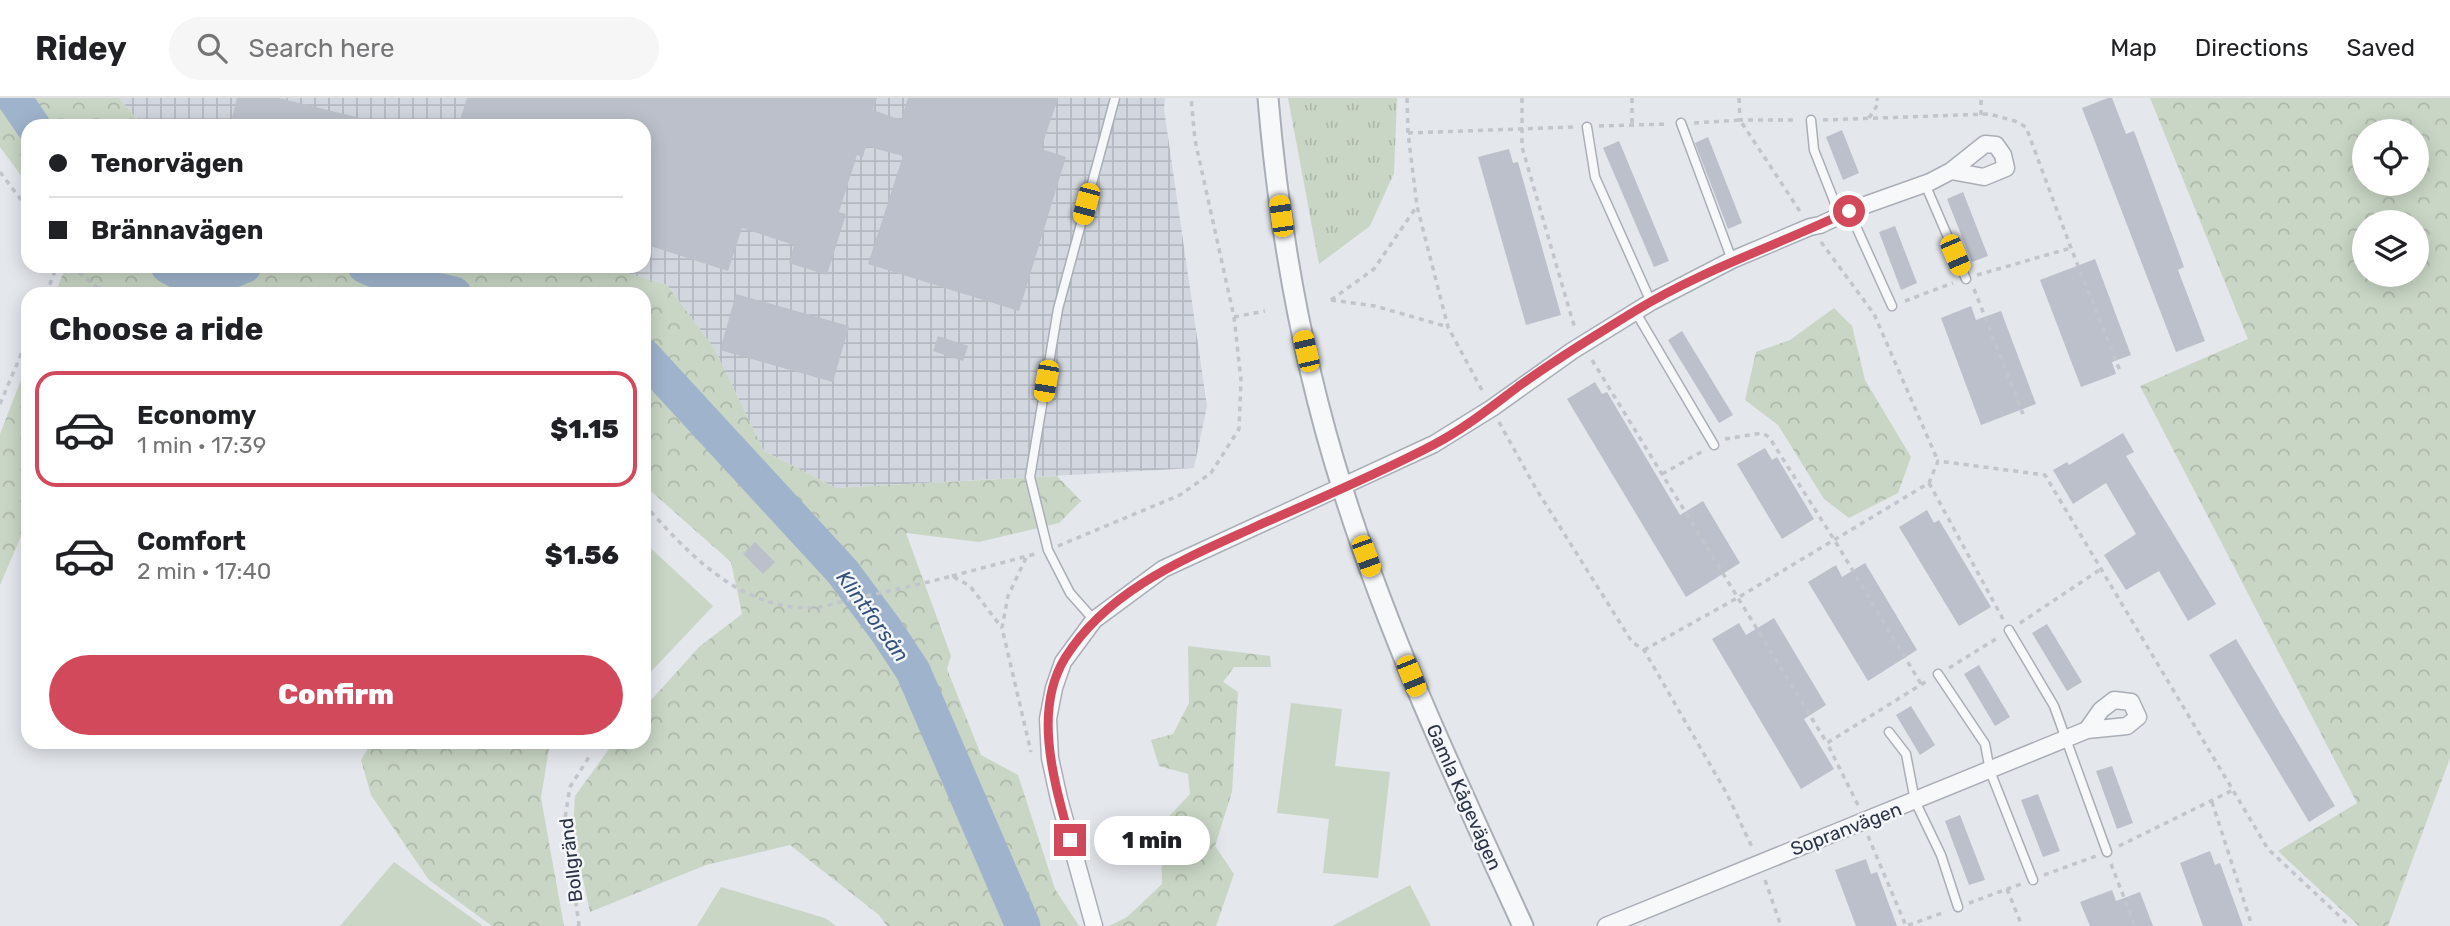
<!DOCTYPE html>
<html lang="en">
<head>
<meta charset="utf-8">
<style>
  :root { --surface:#fff; --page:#f6f6f6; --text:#202124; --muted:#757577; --line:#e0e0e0; --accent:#d1495b }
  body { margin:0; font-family:Rubik,sans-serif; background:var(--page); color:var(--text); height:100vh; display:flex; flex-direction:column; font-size:26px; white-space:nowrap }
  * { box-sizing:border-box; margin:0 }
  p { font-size:23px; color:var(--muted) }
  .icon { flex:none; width:38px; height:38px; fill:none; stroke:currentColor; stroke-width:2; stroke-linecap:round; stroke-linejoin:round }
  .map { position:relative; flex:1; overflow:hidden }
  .sheet { position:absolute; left:21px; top:189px; width:630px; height:462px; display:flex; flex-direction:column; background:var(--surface); border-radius:21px; box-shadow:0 4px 18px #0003 }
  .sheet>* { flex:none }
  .hud { position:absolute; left:21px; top:21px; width:630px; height:154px; border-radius:21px; box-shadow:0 4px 18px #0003; display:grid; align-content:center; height:154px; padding:0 28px; background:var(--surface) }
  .controls { position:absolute; left:2352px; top:21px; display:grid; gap:14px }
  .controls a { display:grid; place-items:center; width:77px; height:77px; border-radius:50%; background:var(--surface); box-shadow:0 4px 18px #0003; font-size:35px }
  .end { position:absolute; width:32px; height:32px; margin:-16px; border:9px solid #d1495b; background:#fff; box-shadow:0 0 0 4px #fff }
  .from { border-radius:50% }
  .bubble { position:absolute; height:49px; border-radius:24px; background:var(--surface); box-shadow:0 4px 18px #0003; font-size:23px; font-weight:800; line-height:49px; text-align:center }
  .car { position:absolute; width:21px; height:42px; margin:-21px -10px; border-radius:9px; box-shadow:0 0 5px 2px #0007; background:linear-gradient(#f5c518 24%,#345 0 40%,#f5c518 0 76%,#345 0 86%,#f5c518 0) }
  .hud b { display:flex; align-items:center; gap:24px; height:66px; font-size:26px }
  .hud b+b { border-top:2px solid var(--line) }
  .hud i { width:18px; height:18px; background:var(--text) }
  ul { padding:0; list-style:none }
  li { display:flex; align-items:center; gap:21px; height:116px; margin:0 14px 10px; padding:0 14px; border:4px solid transparent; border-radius:21px }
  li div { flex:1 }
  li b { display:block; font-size:26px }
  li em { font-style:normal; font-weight:800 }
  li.on { border-color:var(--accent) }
  li>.icon { width:63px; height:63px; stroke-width:1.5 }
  h2 { padding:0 28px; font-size:32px; line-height:84px }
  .action { display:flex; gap:14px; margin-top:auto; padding:14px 28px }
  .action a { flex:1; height:80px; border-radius:42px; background:var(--accent); color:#fff; font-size:28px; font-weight:800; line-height:80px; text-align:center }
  header { display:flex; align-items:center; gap:42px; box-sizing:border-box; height:98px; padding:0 35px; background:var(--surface); border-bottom:2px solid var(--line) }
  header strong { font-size:33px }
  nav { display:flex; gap:38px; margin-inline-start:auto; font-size:24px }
  .search { width:490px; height:63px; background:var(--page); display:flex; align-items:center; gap:18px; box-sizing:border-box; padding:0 24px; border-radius:38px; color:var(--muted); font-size:26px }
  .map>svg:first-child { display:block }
</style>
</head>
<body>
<header>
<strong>Ridey</strong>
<div class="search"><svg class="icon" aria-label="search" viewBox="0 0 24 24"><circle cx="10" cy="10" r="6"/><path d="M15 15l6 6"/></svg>Search here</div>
<nav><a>Map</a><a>Directions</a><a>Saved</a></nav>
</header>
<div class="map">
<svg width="2450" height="828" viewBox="0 0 2450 828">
  <defs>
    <pattern id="industrial-grid" width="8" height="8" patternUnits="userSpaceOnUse" patternTransform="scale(1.75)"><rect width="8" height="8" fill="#d2d6de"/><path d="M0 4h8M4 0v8" fill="none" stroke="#b4b8c0"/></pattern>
    <pattern id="grass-tufts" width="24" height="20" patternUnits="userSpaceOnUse" patternTransform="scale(1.75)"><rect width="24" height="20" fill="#c9d6c5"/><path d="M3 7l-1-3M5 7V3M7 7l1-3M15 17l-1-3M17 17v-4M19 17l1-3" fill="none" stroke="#adb8ab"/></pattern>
    <pattern id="forest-crowns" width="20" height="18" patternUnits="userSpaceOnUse" patternTransform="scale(1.75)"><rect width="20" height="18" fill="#c9d6c5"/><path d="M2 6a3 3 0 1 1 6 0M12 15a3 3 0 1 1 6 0" fill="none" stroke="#adb8ab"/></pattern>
  </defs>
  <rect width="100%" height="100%" fill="#e4e7ec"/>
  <path fill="url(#industrial-grid)" d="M 119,0 L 1165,0 L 1164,11 L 1207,308 L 1194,370 L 836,390 L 764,353 L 714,250 L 667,187 L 603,168 L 644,168 L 644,28 L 143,28 Z"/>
  <path fill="url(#grass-tufts)" d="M 1288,0 L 1397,0 L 1394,75 L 1370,128 L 1319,166 Z"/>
  <g fill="url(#forest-crowns)" fill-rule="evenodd">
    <path d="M 0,0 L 119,0 L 143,28 L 28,28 L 28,87 L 0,49 Z"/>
    <path d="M 2150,0 L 2450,0 L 2450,660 L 2388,828 L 2359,828 L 2278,753 L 2357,705 L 2140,288 L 2248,241 ZM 2364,33 L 2417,33 L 2417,86 L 2364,86 ZM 2417,124 L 2417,177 L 2364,177 L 2364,124 Z"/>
    <path d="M 66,168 L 603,168 L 667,187 L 714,250 L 764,353 L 836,390 L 1057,378 L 1081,403 L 1059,425 L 979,444 L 906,435 L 951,558 L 947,571 L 981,657 L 1018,677 L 1055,791 L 1079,828 L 887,828 L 879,817 L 790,747 L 706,767 L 590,814 L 573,734 L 575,698 L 614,644 L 644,644 L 644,610 L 699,549 L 742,516 L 731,464 L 644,387 L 644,196 L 55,196 Z"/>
    <path d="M 1834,210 L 1852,228 L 1865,282 L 1911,359 L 1898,395 L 1849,420 L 1824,401 L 1778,327 L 1745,302 L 1756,254 L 1790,242 Z"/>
    <path d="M 28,264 L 28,422 L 0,487 L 0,336 Z"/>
    <path d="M 1188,548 L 1270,558 L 1271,569 L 1234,569 L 1223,584 L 1238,594 L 1232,694 L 1215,748 L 1234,776 L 1216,828 L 1109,828 L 1127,819 L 1162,786 L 1161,727 L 1190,696 L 1188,676 L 1159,668 L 1151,642 L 1173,636 L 1189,605 Z"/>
    <path d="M 372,644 L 550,644 L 541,700 L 564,828 L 492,828 L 429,782 L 371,697 L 361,662 Z"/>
  </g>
  <g fill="#c9d6c5">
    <path d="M 644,444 L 713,508 L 644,581 Z"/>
    <path d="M 1291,605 L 1342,611 L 1335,668 L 1390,674 L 1378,780 L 1323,775 L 1329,721 L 1277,715 Z"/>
    <path d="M 394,764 L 483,828 L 340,828 Z"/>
    <path d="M 1410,787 L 1431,828 L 1332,828 Z"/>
    <path d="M 721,789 L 825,820 L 836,828 L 697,828 Z"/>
  </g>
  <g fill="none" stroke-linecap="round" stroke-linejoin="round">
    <g stroke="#9fb4cc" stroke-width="35">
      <path d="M 14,0 L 33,28"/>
      <path d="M 168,168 C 193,184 218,179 244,168"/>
      <path d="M 365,168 L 409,186 L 454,196"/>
      <path d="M 644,258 L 842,473 L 886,532 L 913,573 L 1023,828"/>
    </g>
  </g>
  <g fill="#bbc0ca">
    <path d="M 237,0 L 279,0 L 368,22 L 367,28 L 230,28 Z"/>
    <path d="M 467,0 L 877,0 L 873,12 L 901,22 L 908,0 L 1058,0 L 1041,51 L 1066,59 L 1019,213 L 868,166 L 903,58 L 866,48 L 863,59 L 857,57 L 839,114 L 846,116 L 827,177 L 789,165 L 794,147 L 742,130 L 728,173 L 644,146 L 644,28 L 458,28 Z"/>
    <path d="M 2108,0 L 2112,0 L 2126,36 L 2134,33 L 2184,169 L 2178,172 L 2205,243 L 2176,254 L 2082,10 Z"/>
    <path d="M 1842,32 L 1859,75 L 1843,82 L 1826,39 Z"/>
    <path d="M 1708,39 L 1742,125 L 1728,131 L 1695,45 Z"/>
    <path d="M 1619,43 L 1669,163 L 1654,169 L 1603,50 Z"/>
    <path d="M 1509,51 L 1513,65 L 1518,64 L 1561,217 L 1526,227 L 1478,59 Z"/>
    <path d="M 1963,94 L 1988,158 L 1972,164 L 1947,101 Z"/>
    <path d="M 1895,128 L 1917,185 L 1901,192 L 1879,134 Z"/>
    <path d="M 2095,161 L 2131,257 L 2112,264 L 2116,276 L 2081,289 L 2040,182 Z"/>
    <path d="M 736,196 L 849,228 L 833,284 L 720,252 Z"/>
    <path d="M 1971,208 L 1976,222 L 2001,213 L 2036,306 L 1981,327 L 1941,220 Z"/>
    <path d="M 1682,233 L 1733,317 L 1719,325 L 1668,242 Z"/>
    <path d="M 938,238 L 968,248 L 963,263 L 933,253 Z"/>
    <path d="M 1595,284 L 1602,296 L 1607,294 L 1680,417 L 1703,403 L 1740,465 L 1686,499 L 1567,301 Z"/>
    <path d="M 2123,335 L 2134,354 L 2126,358 L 2216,506 L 2188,523 L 2159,473 L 2126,492 L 2104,457 L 2136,436 L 2106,385 L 2073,406 L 2053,372 L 2067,364 L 2069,367 Z"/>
    <path d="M 1765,350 L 1772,362 L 1777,359 L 1814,421 L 1782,441 L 1737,366 Z"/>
    <path d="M 1927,412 L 1934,425 L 1939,422 L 1991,509 L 1959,528 L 1899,429 Z"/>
    <path d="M 755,444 L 775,464 L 763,476 L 743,456 Z"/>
    <path d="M 1865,465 L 1917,552 L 1868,583 L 1808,484 L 1836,467 L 1842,479 Z"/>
    <path d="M 1774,520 L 1826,607 L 1804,621 L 1834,671 L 1801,691 L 1712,541 L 1739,525 L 1746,537 Z"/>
    <path d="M 2047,526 L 2082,584 L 2067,593 L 2032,535 Z"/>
    <path d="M 2236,541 L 2335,708 L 2309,724 L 2209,557 Z"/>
    <path d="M 1979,567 L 2010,619 L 1995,628 L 1964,576 Z"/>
    <path d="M 1911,608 L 1935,647 L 1920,657 L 1896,617 Z"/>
    <path d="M 2112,668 L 2133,725 L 2117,731 L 2096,673 Z"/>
    <path d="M 2038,696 L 2060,753 L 2043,759 L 2021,702 Z"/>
    <path d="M 1960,717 L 1985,782 L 1969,787 L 1945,723 Z"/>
    <path d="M 2210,753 L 2215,767 L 2220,765 L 2243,828 L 2203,828 L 2180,765 Z"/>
    <path d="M 1866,761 L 1871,776 L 1877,774 L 1897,828 L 1856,828 L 1835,772 Z"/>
    <path d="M 2112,792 L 2116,803 L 2140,794 L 2153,828 L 2090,828 L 2080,804 Z"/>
  </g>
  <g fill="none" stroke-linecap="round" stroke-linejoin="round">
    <g stroke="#a9aeb7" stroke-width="11">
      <g id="service">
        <path d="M 1811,22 L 1814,52 L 1840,118"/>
        <path d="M 1681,25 L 1732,162"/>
        <path d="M 1587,29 L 1595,79 L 1651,204"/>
        <path d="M 1925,86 L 1966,181"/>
        <path d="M 1849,113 L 1892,208"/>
        <path d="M 1635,213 L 1714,347"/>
        <path d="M 1094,522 L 1070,495 L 1048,452 L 1030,379 L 1058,211 L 1115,0"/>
        <path d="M 2009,532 L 2054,608 L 2107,754"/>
        <path d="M 1938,576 L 1985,646 L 1990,673 L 2033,782"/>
        <path d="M 1889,634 L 1906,656 L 1915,703 L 1941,757 L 1958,809"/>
      </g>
    </g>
    <g stroke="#a9aeb7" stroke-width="19">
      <g id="minor">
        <path d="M 1094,828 L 1059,701 L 1050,660 L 1048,621 L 1054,590 L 1063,564 L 1094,522 L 1163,471 L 1434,346 L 1492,310 L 1572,253 L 1651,204 L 1732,162 L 1810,129 L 1820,127 L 1854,111 L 1930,84 L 1951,73 L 1984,79 L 2006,70 L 2003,57 L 1996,47 L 1985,46 L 1951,73"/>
        <path d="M 1606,828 L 2087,632 L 2127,628 L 2138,619 L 2131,604 L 2114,602 L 2101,612 L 2087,632"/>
      </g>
    </g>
    <g stroke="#a9aeb7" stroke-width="23">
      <path id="tertiary" d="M 1268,0 C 1279,132 1302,262 1342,389 C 1389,540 1457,684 1523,828"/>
    </g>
    <g stroke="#c2c5cb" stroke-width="3.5" stroke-dasharray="5 5" stroke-linecap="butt">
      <path d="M 1407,0 L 1408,35 L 1417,108 L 1448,229 L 1484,296"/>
      <path d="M 1522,0 L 1522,49 L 1575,231"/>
      <path d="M 1632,0 L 1632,27"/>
      <path d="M 1739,0 L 1740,22 L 1797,22"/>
      <path d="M 1981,17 L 1981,0"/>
      <path d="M 1869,20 L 1878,6 L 1877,0"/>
      <path d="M 1823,22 L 1989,16 L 2015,23 L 2026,29 L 2071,150 L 2120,273"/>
      <path d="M 1694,25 L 1740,22 L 1801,115"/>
      <path d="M 1599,28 L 1669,26"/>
      <path d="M 1408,35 L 1574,29"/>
      <path d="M 0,74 L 28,111"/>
      <path d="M 1821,144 L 1874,216 L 1938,363"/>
      <path d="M 71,168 L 105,196"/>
      <path d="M 1977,177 L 2071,150"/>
      <path d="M 1974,191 L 2023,316"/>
      <path d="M 46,196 L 57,168"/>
      <path d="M 1331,202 L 1374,171 L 1417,108"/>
      <path d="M 1331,202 L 1375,208 L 1448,229"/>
      <path d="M 1905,203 L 1953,185"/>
      <path d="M 1234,219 L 1265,213"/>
      <path d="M 1592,262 L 1827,645"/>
      <path d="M 0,306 L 28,240"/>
      <path d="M 1499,324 L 1535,389 L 1632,544 L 1644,552 L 1727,696 L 1752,749"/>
      <path d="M 1725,341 L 1762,335 L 1769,339 L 1835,443 L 1921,586"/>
      <path d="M 1662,376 L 1703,353"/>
      <path d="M 1929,385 L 2003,521"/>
      <path d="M 644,406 C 687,454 736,508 806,510 C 819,511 835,505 848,502 C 883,494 918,487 952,478 L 970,488 L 1002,530"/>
      <path d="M 1058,448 L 1180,397 L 1211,375 L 1239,331 L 1241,282 L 1234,219 L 1195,42 L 1191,0"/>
      <path d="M 1026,460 L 1008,498 L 1002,530 L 1031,654"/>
      <path d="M 952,478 L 1035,456"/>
      <path d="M 2020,525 L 2101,471"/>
      <path d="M 1644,552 L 1739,499 L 1929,385 L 1938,363 L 2045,377 L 2268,751 L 2350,828"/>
      <path d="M 1949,570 L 1999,539"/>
      <path d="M 2212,704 L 2252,828"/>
      <path d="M 1858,707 L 1827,645 L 1927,583"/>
      <path d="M 1868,738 L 1906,828 L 1945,814"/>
      <path d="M 2119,748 L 2233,692"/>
      <path d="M 2111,766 L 2135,828"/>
      <path d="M 2044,777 L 2096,758"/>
      <path d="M 1765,782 L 1781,828"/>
      <path d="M 2007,791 L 2022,828"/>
      <path d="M 1969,805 L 2021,786"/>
      <path d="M 579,828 L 565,720 L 570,689 L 589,659"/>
    </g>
    <use href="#service" stroke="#f7f8fa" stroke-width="8"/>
    <use href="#minor" stroke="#f7f8fa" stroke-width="16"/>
    <use href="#tertiary" stroke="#f7f8fa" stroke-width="19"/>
  </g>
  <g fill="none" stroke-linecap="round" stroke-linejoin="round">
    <path stroke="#d1495b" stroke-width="9" d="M 1070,742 C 1055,686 1032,614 1065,560 C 1108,491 1187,460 1257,428 C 1316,402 1376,377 1433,347 C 1464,331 1491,309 1519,288 C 1556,261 1596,237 1635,213 C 1702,172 1778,147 1849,113"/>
  </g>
  <g text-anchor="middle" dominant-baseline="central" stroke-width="5" stroke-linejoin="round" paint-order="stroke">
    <g font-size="19" fill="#2b3445" stroke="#f4f6f9">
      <text transform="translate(1464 699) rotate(66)">Gamla Kågevägen</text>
      <text transform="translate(1846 731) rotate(-21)">Sopranvägen</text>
      <text transform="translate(571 762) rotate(-97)">Bollgränd</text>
    </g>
    <g font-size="21" font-style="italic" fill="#34527a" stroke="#f4f6f9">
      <text transform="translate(873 518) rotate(54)">Klintforsån</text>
    </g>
  </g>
</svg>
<div class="controls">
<a><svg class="icon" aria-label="locate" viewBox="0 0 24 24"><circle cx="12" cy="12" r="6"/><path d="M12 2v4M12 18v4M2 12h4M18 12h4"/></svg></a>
<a><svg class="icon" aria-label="layers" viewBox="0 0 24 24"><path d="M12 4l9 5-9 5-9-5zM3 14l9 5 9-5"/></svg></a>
</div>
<i class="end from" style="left:1849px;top:113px"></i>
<i class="end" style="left:1070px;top:742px"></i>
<div class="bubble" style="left:1094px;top:718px;width:116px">1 min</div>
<i class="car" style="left:1086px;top:106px;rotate:195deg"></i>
<i class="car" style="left:1281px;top:118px;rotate:352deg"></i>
<i class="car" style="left:1955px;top:157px;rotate:157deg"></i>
<i class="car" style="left:1306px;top:253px;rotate:347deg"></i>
<i class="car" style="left:1046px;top:283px;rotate:190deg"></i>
<i class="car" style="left:1366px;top:458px;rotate:160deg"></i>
<i class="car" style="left:1411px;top:578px;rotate:158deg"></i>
<div class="hud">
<b><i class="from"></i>Tenorvägen</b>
<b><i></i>Brännavägen</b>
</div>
<section class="sheet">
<h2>Choose a ride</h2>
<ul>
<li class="on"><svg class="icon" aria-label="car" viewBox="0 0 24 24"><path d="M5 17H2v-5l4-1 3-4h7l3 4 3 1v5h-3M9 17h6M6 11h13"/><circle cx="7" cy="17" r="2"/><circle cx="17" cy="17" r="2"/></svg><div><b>Economy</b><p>1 min · 17:39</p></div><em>$1.15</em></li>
<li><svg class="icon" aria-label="car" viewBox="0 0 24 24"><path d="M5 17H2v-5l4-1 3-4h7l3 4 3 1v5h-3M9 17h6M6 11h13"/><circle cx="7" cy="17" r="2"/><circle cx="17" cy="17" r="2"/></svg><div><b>Comfort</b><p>2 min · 17:40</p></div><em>$1.56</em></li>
</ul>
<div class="action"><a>Confirm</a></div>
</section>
</div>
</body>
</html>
